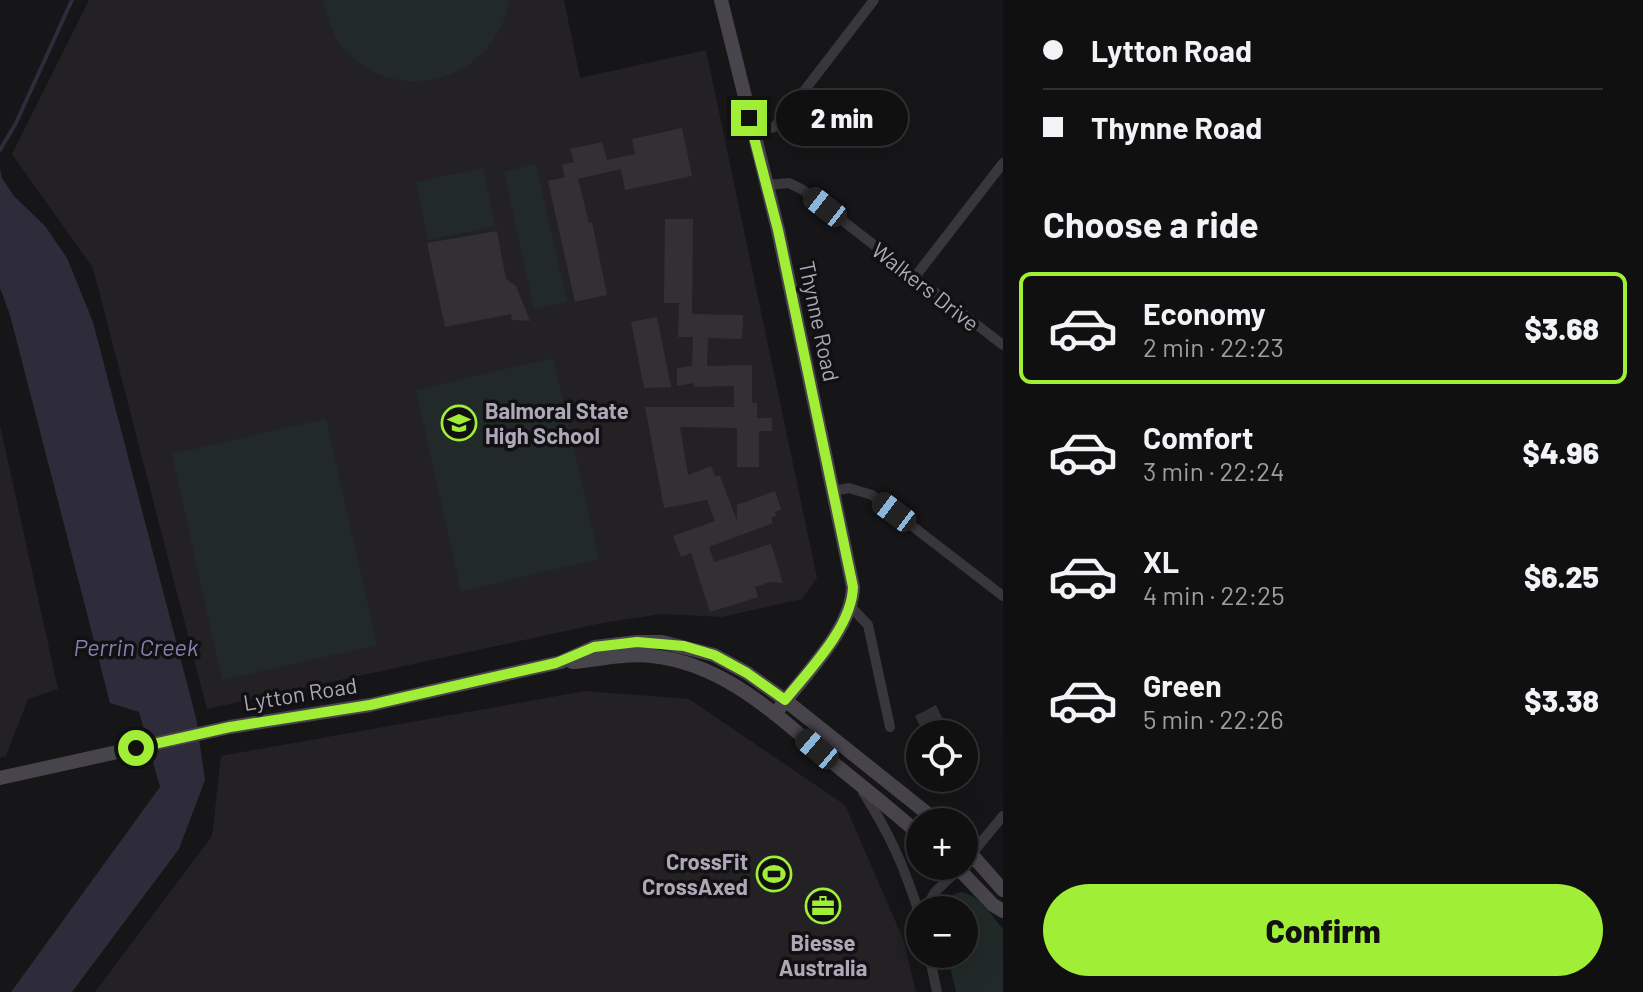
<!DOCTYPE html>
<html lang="en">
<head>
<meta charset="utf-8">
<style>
  :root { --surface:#101011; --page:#1e1e1f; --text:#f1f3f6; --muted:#9c9d9f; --line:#303031; --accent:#a0ee35 }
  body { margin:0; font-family:Barlow,sans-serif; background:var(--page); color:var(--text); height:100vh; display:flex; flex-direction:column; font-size:30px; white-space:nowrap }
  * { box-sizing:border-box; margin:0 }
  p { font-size:26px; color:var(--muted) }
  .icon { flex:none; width:44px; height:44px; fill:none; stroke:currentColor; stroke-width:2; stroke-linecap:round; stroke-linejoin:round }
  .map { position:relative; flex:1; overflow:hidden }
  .sheet { display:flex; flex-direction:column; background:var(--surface); width:640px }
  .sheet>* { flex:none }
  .top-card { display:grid; align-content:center; height:176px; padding:0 40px; background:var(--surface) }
  .tools { position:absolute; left:906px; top:720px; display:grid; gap:16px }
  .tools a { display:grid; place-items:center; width:72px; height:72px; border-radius:50%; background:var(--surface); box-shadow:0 8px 32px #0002,0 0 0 2px var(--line); font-size:40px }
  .end { position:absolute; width:36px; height:36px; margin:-18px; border:10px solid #a0ee35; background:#111; box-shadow:0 0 0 4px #111 }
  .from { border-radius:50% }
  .bubble { position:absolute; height:56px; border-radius:28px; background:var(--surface); box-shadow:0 8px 32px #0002,0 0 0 2px var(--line); font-size:26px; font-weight:800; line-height:56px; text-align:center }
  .car { position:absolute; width:24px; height:48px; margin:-24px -12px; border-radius:10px; box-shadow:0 0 6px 2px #0007; background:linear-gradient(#222 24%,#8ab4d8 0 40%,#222 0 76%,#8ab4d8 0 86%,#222 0) }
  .top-card b { display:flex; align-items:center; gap:28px; height:76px; font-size:30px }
  .top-card b+b { border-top:2px solid var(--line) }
  .top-card i { width:20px; height:20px; background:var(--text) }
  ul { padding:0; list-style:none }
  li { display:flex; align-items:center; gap:24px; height:112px; margin:0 16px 12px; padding:0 24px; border:4px solid transparent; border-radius:12px }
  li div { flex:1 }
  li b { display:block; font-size:30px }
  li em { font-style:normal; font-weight:800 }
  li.current { border-color:var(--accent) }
  li>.icon { width:72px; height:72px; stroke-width:1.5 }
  h2 { padding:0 40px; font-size:36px; line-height:96px }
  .cta { display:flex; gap:16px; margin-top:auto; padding:16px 40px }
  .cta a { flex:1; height:92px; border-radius:48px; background:var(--accent); color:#111; font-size:32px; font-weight:800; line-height:92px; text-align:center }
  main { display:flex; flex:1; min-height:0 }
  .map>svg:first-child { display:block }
</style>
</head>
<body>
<main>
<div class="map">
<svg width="1003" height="992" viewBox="0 0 1003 992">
  <rect width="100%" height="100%" fill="#161517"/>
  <g fill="#232124">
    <path d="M 89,0 L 564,0 L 580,78 L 706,50 L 817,578 L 802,599 L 722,617 L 662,614 L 602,623 L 207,709 L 93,268 L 12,154 Z"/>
    <path d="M 0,425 L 58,689 L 28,699 L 6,756 L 0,758 Z"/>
    <path d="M 585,691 L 689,699 L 845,805 L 904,941 L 916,992 L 95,992 L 212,836 L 221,756 Z"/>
  </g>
  <g fill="#212a28">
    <path d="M 323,0 L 509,0 C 498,78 398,110 345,50 C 332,35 328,19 323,0 Z"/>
    <path d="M 536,164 L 567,302 L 534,309 L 504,172 Z"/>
    <path d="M 483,168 L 495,226 L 428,240 L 416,182 Z"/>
    <path d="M 553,358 L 599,559 L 461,591 L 416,390 Z"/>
    <path d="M 326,419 L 377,645 L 222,680 L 172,454 Z"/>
    <path d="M 962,892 C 980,896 991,915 1003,929 L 1003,992 L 956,992 L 947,954 L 964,954 L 964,910 L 940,909 C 945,898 951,894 962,892 Z"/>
  </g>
  <path fill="#2e2b3a" d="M 0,168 L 2,178 L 14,196 L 45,226 L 67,258 L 93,322 L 196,718 L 205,780 L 179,849 L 72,992 L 11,992 L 160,787 L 139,712 L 110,703 L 10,315 L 0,288 Z"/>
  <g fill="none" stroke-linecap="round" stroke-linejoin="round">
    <path stroke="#2e2b3a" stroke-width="4" d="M 0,150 L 16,123 L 72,0"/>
  </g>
  <g fill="#323033">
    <path d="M 682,128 L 692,176 L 625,190 L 621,169 L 578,179 L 589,223 L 592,222 L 607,295 L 575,302 L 548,181 L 565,177 L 562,165 L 574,162 L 570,149 L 602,142 L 607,160 L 635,154 L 632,139 Z"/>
    <path d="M 665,219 L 693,219 L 692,314 L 743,315 L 742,339 L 708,338 L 707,366 L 752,365 L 752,403 L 757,403 L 757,418 L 772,418 L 772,431 L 759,431 L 759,467 L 737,467 L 737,428 L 680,427 L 688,475 L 711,466 L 715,476 L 720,476 L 737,521 L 737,505 L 775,491 L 781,509 L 775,512 L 776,516 L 771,518 L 773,523 L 709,547 L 714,562 L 771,544 L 783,583 L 770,582 L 755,587 L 758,597 L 710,612 L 691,553 L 681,557 L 673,536 L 715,521 L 707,500 L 664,508 L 645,407 L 734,407 L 734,386 L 694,387 L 694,383 L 677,386 L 677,368 L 692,366 L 693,337 L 678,337 L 679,303 L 664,303 Z"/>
    <path d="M 497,231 L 506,279 L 516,286 L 530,321 L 512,320 L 511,314 L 445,327 L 427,243 Z"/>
    <path d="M 657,317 L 671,387 L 644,388 L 631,322 Z"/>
    <path d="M 936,705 L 950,734 L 924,734 L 915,716 Z"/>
  </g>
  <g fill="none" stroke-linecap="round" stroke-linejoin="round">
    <g stroke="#39363c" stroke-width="10">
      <path d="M 754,134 L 774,127 L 784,117 L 874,0"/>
      <path d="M 767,185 L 789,183 L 803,190 L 1003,345"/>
      <path d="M 914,278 L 1003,163"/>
      <path d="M 834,491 L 849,488 L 872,495 L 1003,596"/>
      <path d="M 850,606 L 868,625 L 890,727"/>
      <path d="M 863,792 C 891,836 904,866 920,916"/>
      <path d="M 964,863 L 1003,816"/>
      <path d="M 925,910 L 935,892 L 962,866"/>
      <path d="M 929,954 L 937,992"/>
    </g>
    <g stroke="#48444c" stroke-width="14">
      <path d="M 721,0 L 778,230 L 853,587 C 852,631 800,679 775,714"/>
      <path d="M 572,662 C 598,660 626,653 652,656 C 725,664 776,715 830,760 C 860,785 891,809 920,835"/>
      <path d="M 0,778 L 230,727 L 370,705 L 561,662 L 594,647 L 637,642 L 662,642 L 714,655 L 747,673 L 785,700 L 938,822"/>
      <path d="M 964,846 L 1003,890"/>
      <path d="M 956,866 L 993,905 L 1003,911"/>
    </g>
  </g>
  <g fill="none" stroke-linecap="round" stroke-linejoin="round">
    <path stroke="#a0ee35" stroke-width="10" d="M 136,748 L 230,727 L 370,705 L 556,663 L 594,647 L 637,642 L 684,646 L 714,655 L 747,673 L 785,700 C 809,670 852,627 853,587 L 778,230 L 749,118"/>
  </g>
  <defs>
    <g id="school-ring" transform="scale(1.8)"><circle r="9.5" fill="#111012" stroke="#a0ee35" stroke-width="1.5"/><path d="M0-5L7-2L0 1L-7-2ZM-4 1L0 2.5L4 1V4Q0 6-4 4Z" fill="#a0ee35"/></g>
    <g id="stadium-ring" transform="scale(1.8)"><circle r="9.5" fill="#111012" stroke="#a0ee35" stroke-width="1.5"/><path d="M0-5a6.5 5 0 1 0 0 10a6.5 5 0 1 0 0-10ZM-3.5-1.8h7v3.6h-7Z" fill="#a0ee35"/></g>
    <g id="office-ring" transform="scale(1.8)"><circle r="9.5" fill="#111012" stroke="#a0ee35" stroke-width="1.5"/><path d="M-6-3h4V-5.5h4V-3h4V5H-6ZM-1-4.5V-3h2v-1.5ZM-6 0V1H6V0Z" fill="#a0ee35"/></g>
  </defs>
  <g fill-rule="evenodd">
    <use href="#school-ring" x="459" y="423"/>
    <use href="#stadium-ring" x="774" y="874"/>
    <use href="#office-ring" x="823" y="906"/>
  </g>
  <g text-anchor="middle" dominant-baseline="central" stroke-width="7" stroke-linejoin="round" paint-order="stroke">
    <g font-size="22" fill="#aea7b7" stroke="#111012">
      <text transform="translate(926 286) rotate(38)">Walkers Drive</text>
      <text transform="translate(820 321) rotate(78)">Thynne Road</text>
      <text transform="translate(300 693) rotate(-9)">Lytton Road</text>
    </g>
    <g font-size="22" font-weight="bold" fill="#aea7b7" stroke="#111012" text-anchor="start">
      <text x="485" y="410">Balmoral State<tspan x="485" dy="25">High School</tspan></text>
      <text x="748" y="861" text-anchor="end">CrossFit<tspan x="748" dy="25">CrossAxed</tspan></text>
      <text x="823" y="942" text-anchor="middle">Biesse<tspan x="823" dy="25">Australia</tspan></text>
    </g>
    <g font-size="24" font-style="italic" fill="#8a7eb1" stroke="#111012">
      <text x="136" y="646">Perrin Creek</text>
    </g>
  </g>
</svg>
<div class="tools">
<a><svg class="icon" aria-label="locate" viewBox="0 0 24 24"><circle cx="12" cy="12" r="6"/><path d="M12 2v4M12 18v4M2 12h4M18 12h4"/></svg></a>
<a>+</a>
<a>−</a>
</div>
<i class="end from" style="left:136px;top:748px"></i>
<i class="end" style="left:749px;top:118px"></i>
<div class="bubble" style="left:776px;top:90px;width:132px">2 min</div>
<i class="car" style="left:825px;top:207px;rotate:308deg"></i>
<i class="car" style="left:894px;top:512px;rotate:307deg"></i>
<i class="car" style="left:817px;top:749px;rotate:310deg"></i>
</div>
<section class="sheet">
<div class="top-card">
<b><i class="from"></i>Lytton Road</b>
<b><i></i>Thynne Road</b>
</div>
<h2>Choose a ride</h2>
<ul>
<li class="current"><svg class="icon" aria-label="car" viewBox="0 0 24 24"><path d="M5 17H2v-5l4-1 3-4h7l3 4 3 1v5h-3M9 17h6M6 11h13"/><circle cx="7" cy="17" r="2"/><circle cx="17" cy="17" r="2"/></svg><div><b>Economy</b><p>2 min · 22:23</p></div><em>$3.68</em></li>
<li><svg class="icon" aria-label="car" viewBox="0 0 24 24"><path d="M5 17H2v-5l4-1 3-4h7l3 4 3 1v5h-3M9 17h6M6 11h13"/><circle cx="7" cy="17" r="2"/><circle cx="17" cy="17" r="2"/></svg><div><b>Comfort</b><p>3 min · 22:24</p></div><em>$4.96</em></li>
<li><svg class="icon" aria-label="car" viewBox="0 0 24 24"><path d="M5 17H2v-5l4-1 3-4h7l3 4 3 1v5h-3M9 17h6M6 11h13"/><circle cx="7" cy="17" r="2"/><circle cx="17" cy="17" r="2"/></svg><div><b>XL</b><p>4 min · 22:25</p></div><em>$6.25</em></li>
<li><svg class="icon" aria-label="car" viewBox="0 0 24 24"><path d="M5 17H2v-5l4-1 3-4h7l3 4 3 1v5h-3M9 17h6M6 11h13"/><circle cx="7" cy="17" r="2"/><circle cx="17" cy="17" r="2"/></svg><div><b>Green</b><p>5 min · 22:26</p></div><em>$3.38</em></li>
</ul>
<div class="cta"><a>Confirm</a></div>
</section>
</main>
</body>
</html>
